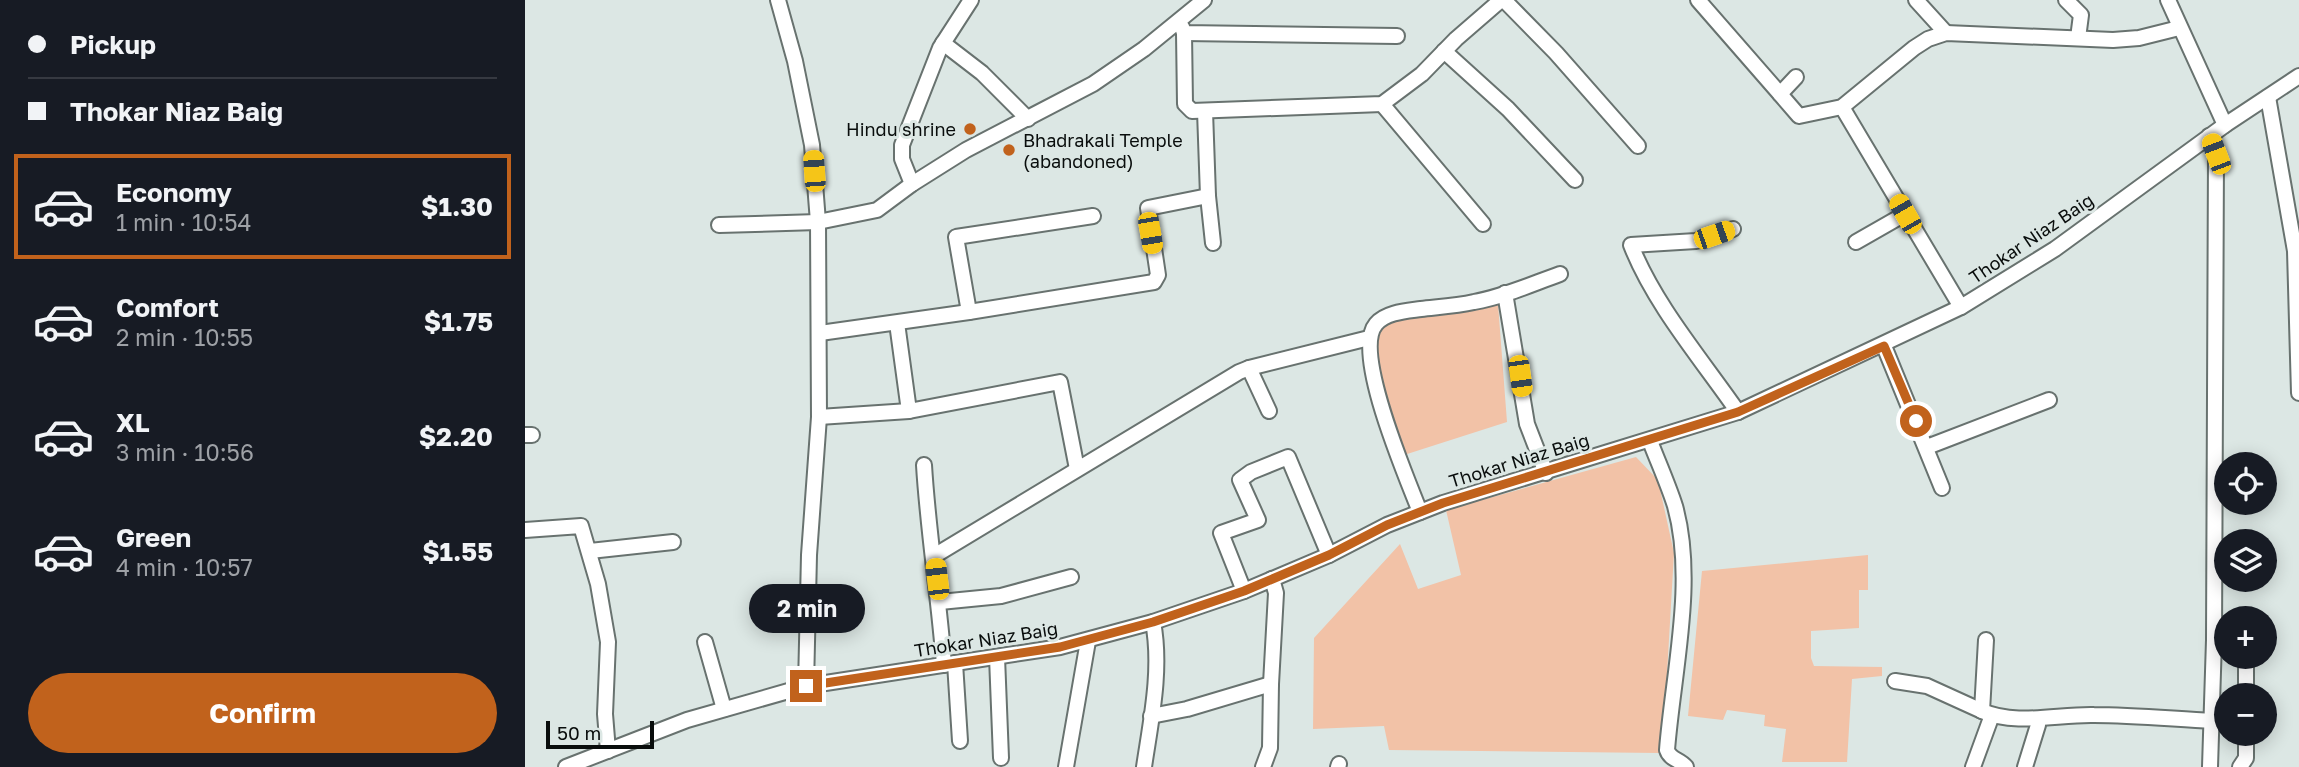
<!DOCTYPE html>
<html lang="en">
<head>
<meta charset="utf-8">
<style>
  :root { --surface:#171b24; --page:#20242c; --text:#f1f3f6; --muted:#9ea1a6; --line:#363941; --accent:#c1621c }
  body { margin:0; font-family:"Golos Text",sans-serif; background:var(--page); color:var(--text); height:100vh; display:flex; flex-direction:column; font-size:26px; white-space:nowrap }
  * { box-sizing:border-box; margin:0 }
  p { font-size:23px; color:var(--muted) }
  .icon { flex:none; width:38px; height:38px; fill:none; stroke:currentColor; stroke-width:2; stroke-linecap:round; stroke-linejoin:round }
  .map { position:relative; flex:1; overflow:hidden }
  .panel { display:flex; flex-direction:column; background:var(--surface); width:525px }
  .panel>* { flex:none }
  .top-card { display:grid; align-content:center; height:154px; padding:0 28px; background:var(--surface) }
  .buttons { position:absolute; left:1689px; top:452px; display:grid; gap:14px }
  .buttons a { display:grid; place-items:center; width:63px; height:63px; border-radius:50%; background:var(--surface); box-shadow:0 4px 18px #0003; font-size:35px }
  .scale { position:absolute; left:21px; bottom:18px; width:108px; box-sizing:border-box; padding-left:7px; border:4px solid #090d0c; border-top:0; font-size:19px; line-height:24px; white-space:nowrap; color:#090d0c; -webkit-text-stroke:5px #dce7e4; paint-order:stroke }
  .end { position:absolute; width:32px; height:32px; margin:-16px; border:9px solid #c1621c; background:#fff; box-shadow:0 0 0 4px #fff }
  .from { border-radius:50% }
  .bubble { position:absolute; height:49px; border-radius:24px; background:var(--surface); box-shadow:0 4px 18px #0003; font-size:23px; font-weight:700; line-height:49px; text-align:center }
  .car { position:absolute; width:21px; height:42px; margin:-21px -10px; border-radius:9px; box-shadow:0 0 5px 2px #0007; background:linear-gradient(#f5c518 24%,#345 0 40%,#f5c518 0 76%,#345 0 86%,#f5c518 0) }
  .top-card b { display:flex; align-items:center; gap:24px; height:66px; font-size:26px }
  .top-card b+b { border-top:2px solid var(--line) }
  .top-card i { width:18px; height:18px; background:var(--text) }
  ul { padding:0; list-style:none }
  li { display:flex; align-items:center; gap:21px; height:105px; margin:0 14px 10px; padding:0 14px; border:4px solid transparent; border-radius:0px }
  li div { flex:1 }
  li b { display:block; font-size:26px }
  li em { font-style:normal; font-weight:700 }
  li.on { border-color:var(--accent) }
  li>.icon { width:63px; height:63px; stroke-width:1.5 }
  .button { display:flex; gap:14px; margin-top:auto; padding:14px 28px }
  .button a { flex:1; height:80px; border-radius:42px; background:var(--accent); color:#fff; font-size:28px; font-weight:700; line-height:80px; text-align:center }
  main { display:flex; flex:1; min-height:0 }
  .map>svg:first-child { display:block }
</style>
</head>
<body>
<main>
<section class="panel">
<div class="top-card">
<b><i class="from"></i>Pickup</b>
<b><i></i>Thokar Niaz Baig</b>
</div>
<ul>
<li class="on"><svg class="icon" aria-label="car" viewBox="0 0 24 24"><path d="M5 17H2v-5l4-1 3-4h7l3 4 3 1v5h-3M9 17h6M6 11h13"/><circle cx="7" cy="17" r="2"/><circle cx="17" cy="17" r="2"/></svg><div><b>Economy</b><p>1 min · 10:54</p></div><em>$1.30</em></li>
<li><svg class="icon" aria-label="car" viewBox="0 0 24 24"><path d="M5 17H2v-5l4-1 3-4h7l3 4 3 1v5h-3M9 17h6M6 11h13"/><circle cx="7" cy="17" r="2"/><circle cx="17" cy="17" r="2"/></svg><div><b>Comfort</b><p>2 min · 10:55</p></div><em>$1.75</em></li>
<li><svg class="icon" aria-label="car" viewBox="0 0 24 24"><path d="M5 17H2v-5l4-1 3-4h7l3 4 3 1v5h-3M9 17h6M6 11h13"/><circle cx="7" cy="17" r="2"/><circle cx="17" cy="17" r="2"/></svg><div><b>XL</b><p>3 min · 10:56</p></div><em>$2.20</em></li>
<li><svg class="icon" aria-label="car" viewBox="0 0 24 24"><path d="M5 17H2v-5l4-1 3-4h7l3 4 3 1v5h-3M9 17h6M6 11h13"/><circle cx="7" cy="17" r="2"/><circle cx="17" cy="17" r="2"/></svg><div><b>Green</b><p>4 min · 10:57</p></div><em>$1.55</em></li>
</ul>
<div class="button"><a>Confirm</a></div>
</section>
<div class="map">
<svg width="1774" height="767" viewBox="0 0 1774 767">
  <rect width="100%" height="100%" fill="#dce7e4"/>
  <g fill="#f2c2a7">
    <path d="M 973,304 L 982,422 L 879,455 C 867,413 846,369 855,325 L 874,314 Z"/>
    <path d="M 1111,457 L 1133,480 L 1149,553 L 1141,691 L 1134,753 L 864,750 L 859,726 L 788,729 L 789,638 L 875,544 L 893,589 L 936,575 L 921,510 Z"/>
    <path d="M 1343,555 L 1343,590 L 1334,590 L 1334,628 L 1286,631 L 1286,658 L 1289,666 L 1357,667 L 1357,676 L 1327,679 L 1322,762 L 1257,762 L 1261,729 L 1239,726 L 1240,715 L 1202,710 L 1198,720 L 1163,716 L 1177,571 Z"/>
  </g>
  <g fill="none" stroke-linecap="round" stroke-linejoin="round">
    <g stroke="#68726f" stroke-width="18">
      <g id="minor">
        <path d="M 253,0 L 270,61 L 287,145 L 293,222 L 294,417 L 284,555 L 281,686"/>
        <path d="M 979,0 L 1031,53 L 1113,146"/>
        <path d="M 1173,0 L 1255,94"/>
        <path d="M 1391,0 L 1421,33"/>
        <path d="M 1541,0 L 1556,15 L 1553,38"/>
        <path d="M 1643,0 L 1700,125"/>
        <path d="M 657,27 L 659,33 L 872,36"/>
        <path d="M 659,33 L 660,104 L 667,111 L 857,104 L 897,74 L 931,39 L 976,0"/>
        <path d="M 418,43 L 457,73 L 503,119"/>
        <path d="M 919,51 L 983,109 L 1050,180"/>
        <path d="M 1271,77 L 1255,94 L 1274,116 L 1317,107 L 1389,48 L 1403,39 L 1421,33 L 1588,40 L 1614,38 L 1654,28"/>
        <path d="M 1743,97 L 1770,251 L 1774,393"/>
        <path d="M 857,104 L 958,224"/>
        <path d="M 1317,107 L 1436,307"/>
        <path d="M 680,111 L 683,196 L 688,243"/>
        <path d="M 1684,136 L 1691,154 L 1689,640 L 1685,767"/>
        <path d="M 387,184 L 377,159 L 377,145 L 415,48 L 446,0"/>
        <path d="M 194,225 L 293,222 L 352,210 L 387,184 L 441,150 L 568,84 L 619,49 L 679,0"/>
        <path d="M 1208,229 L 1171,241 L 1106,245 C 1129,304 1177,360 1213,412"/>
        <path d="M 1331,242 L 1380,214"/>
        <path d="M 980,293 L 1002,424 L 1021,473"/>
        <path d="M 444,312 L 431,237 L 568,216"/>
        <path d="M 372,323 L 384,411 L 535,382 L 552,469"/>
        <path d="M 295,333 L 444,312 L 629,282 L 633,275 L 623,208 L 683,196"/>
        <path d="M 1359,346 L 1417,488"/>
        <path d="M 724,368 L 744,411"/>
        <path d="M 294,417 L 384,411"/>
        <path d="M 0,435 L 7,435"/>
        <path d="M 1125,441 C 1133,462 1143,484 1150,506 C 1171,581 1148,673 1142,750 C 1145,760 1155,759 1161,767"/>
        <path d="M 1402,447 L 1524,400"/>
        <path d="M 399,465 C 403,532 414,598 419,665"/>
        <path d="M 895,512 C 882,478 827,352 851,324 C 861,312 882,311 896,309 C 913,307 931,306 949,302 C 978,297 1007,284 1035,274"/>
        <path d="M 0,530 L 56,526 L 73,584 L 83,642 L 80,714 L 83,751"/>
        <path d="M 65,551 L 148,542"/>
        <path d="M 409,556 L 714,372 L 724,368 L 844,338"/>
        <path d="M 719,591 L 696,533 L 733,520 L 715,480 L 726,472 L 763,457 L 804,555"/>
        <path d="M 415,602 L 476,596 L 546,577"/>
        <path d="M 1461,640 L 1457,711 C 1491,726 1533,714 1569,715 C 1608,715 1648,719 1687,721"/>
        <path d="M 180,642 L 199,709"/>
        <path d="M 1721,656 L 1721,695"/>
        <path d="M 472,657 L 476,758"/>
        <path d="M 430,663 L 435,741"/>
        <path d="M 1370,681 L 1402,686 L 1457,711"/>
        <path d="M 746,684 L 751,593 L 747,579"/>
        <path d="M 626,716 L 662,709 L 746,684 L 745,748 L 738,767"/>
        <path d="M 41,767 L 162,720 L 281,686 L 535,647 L 628,622 L 719,591 L 804,555 L 862,525 L 918,503 L 1213,412 L 1436,307 L 1530,249 L 1700,125 L 1774,76"/>
        <path d="M 541,767 L 563,641"/>
        <path d="M 619,767 C 626,720 637,669 628,622"/>
        <path d="M 813,767 L 814,764"/>
        <path d="M 1448,767 L 1467,715"/>
        <path d="M 1500,767 L 1513,725 L 1512,719"/>
        <path d="M 1715,767 L 1721,758 L 1721,733"/>
      </g>
    </g>
    <use href="#minor" stroke="#fff" stroke-width="14"/>
  </g>
  <g fill="none" stroke-linecap="round" stroke-linejoin="round">
    <path stroke="#c1621c" stroke-width="9" d="M 281,686 L 535,647 L 628,622 L 719,591 L 804,555 L 862,525 L 918,503 L 1213,412 L 1359,346 L 1391,421"/>
  </g>
  <g fill="#c1621c" stroke="#dce7e4" stroke-width="2.5">
    <circle cx="445" cy="129" r="7"/>
    <circle cx="484" cy="150" r="7"/>
  </g>
  <g text-anchor="middle" dominant-baseline="central" stroke-width="6" stroke-linejoin="round" paint-order="stroke">
    <g font-size="18" fill="#090d0c" stroke="#dce7e4" text-anchor="end">
      <text x="431" y="129">Hindu shrine</text>
      <text x="498" y="140" text-anchor="start">Bhadrakali Temple<tspan x="498" dy="21">(abandoned)</tspan></text>
    </g>
    <g font-size="18" fill="#090d0c" stroke="#dce7e4">
      <text transform="translate(1506 238) rotate(-34)">Thokar Niaz Baig</text>
      <text transform="translate(994 460) rotate(-17)">Thokar Niaz Baig</text>
      <text transform="translate(461 639) rotate(-9)">Thokar Niaz Baig</text>
    </g>
  </g>
</svg>
<div class="buttons">
<a><svg class="icon" aria-label="locate" viewBox="0 0 24 24"><circle cx="12" cy="12" r="6"/><path d="M12 2v4M12 18v4M2 12h4M18 12h4"/></svg></a>
<a><svg class="icon" aria-label="layers" viewBox="0 0 24 24"><path d="M12 4l9 5-9 5-9-5zM3 14l9 5 9-5"/></svg></a>
<a>+</a>
<a>−</a>
</div>
<div class="scale">50 m</div>
<i class="end from" style="left:1391px;top:421px"></i>
<i class="end" style="left:281px;top:686px"></i>
<div class="bubble" style="left:224px;top:584px;width:116px">2 min</div>
<i class="car" style="left:1691px;top:154px;rotate:339deg"></i>
<i class="car" style="left:289px;top:171px;rotate:356deg"></i>
<i class="car" style="left:1380px;top:214px;rotate:330deg"></i>
<i class="car" style="left:625px;top:233px;rotate:170deg"></i>
<i class="car" style="left:1189px;top:235px;rotate:71deg"></i>
<i class="car" style="left:995px;top:376px;rotate:172deg"></i>
<i class="car" style="left:412px;top:579px;rotate:353deg"></i>
</div>
</main>
</body>
</html>
